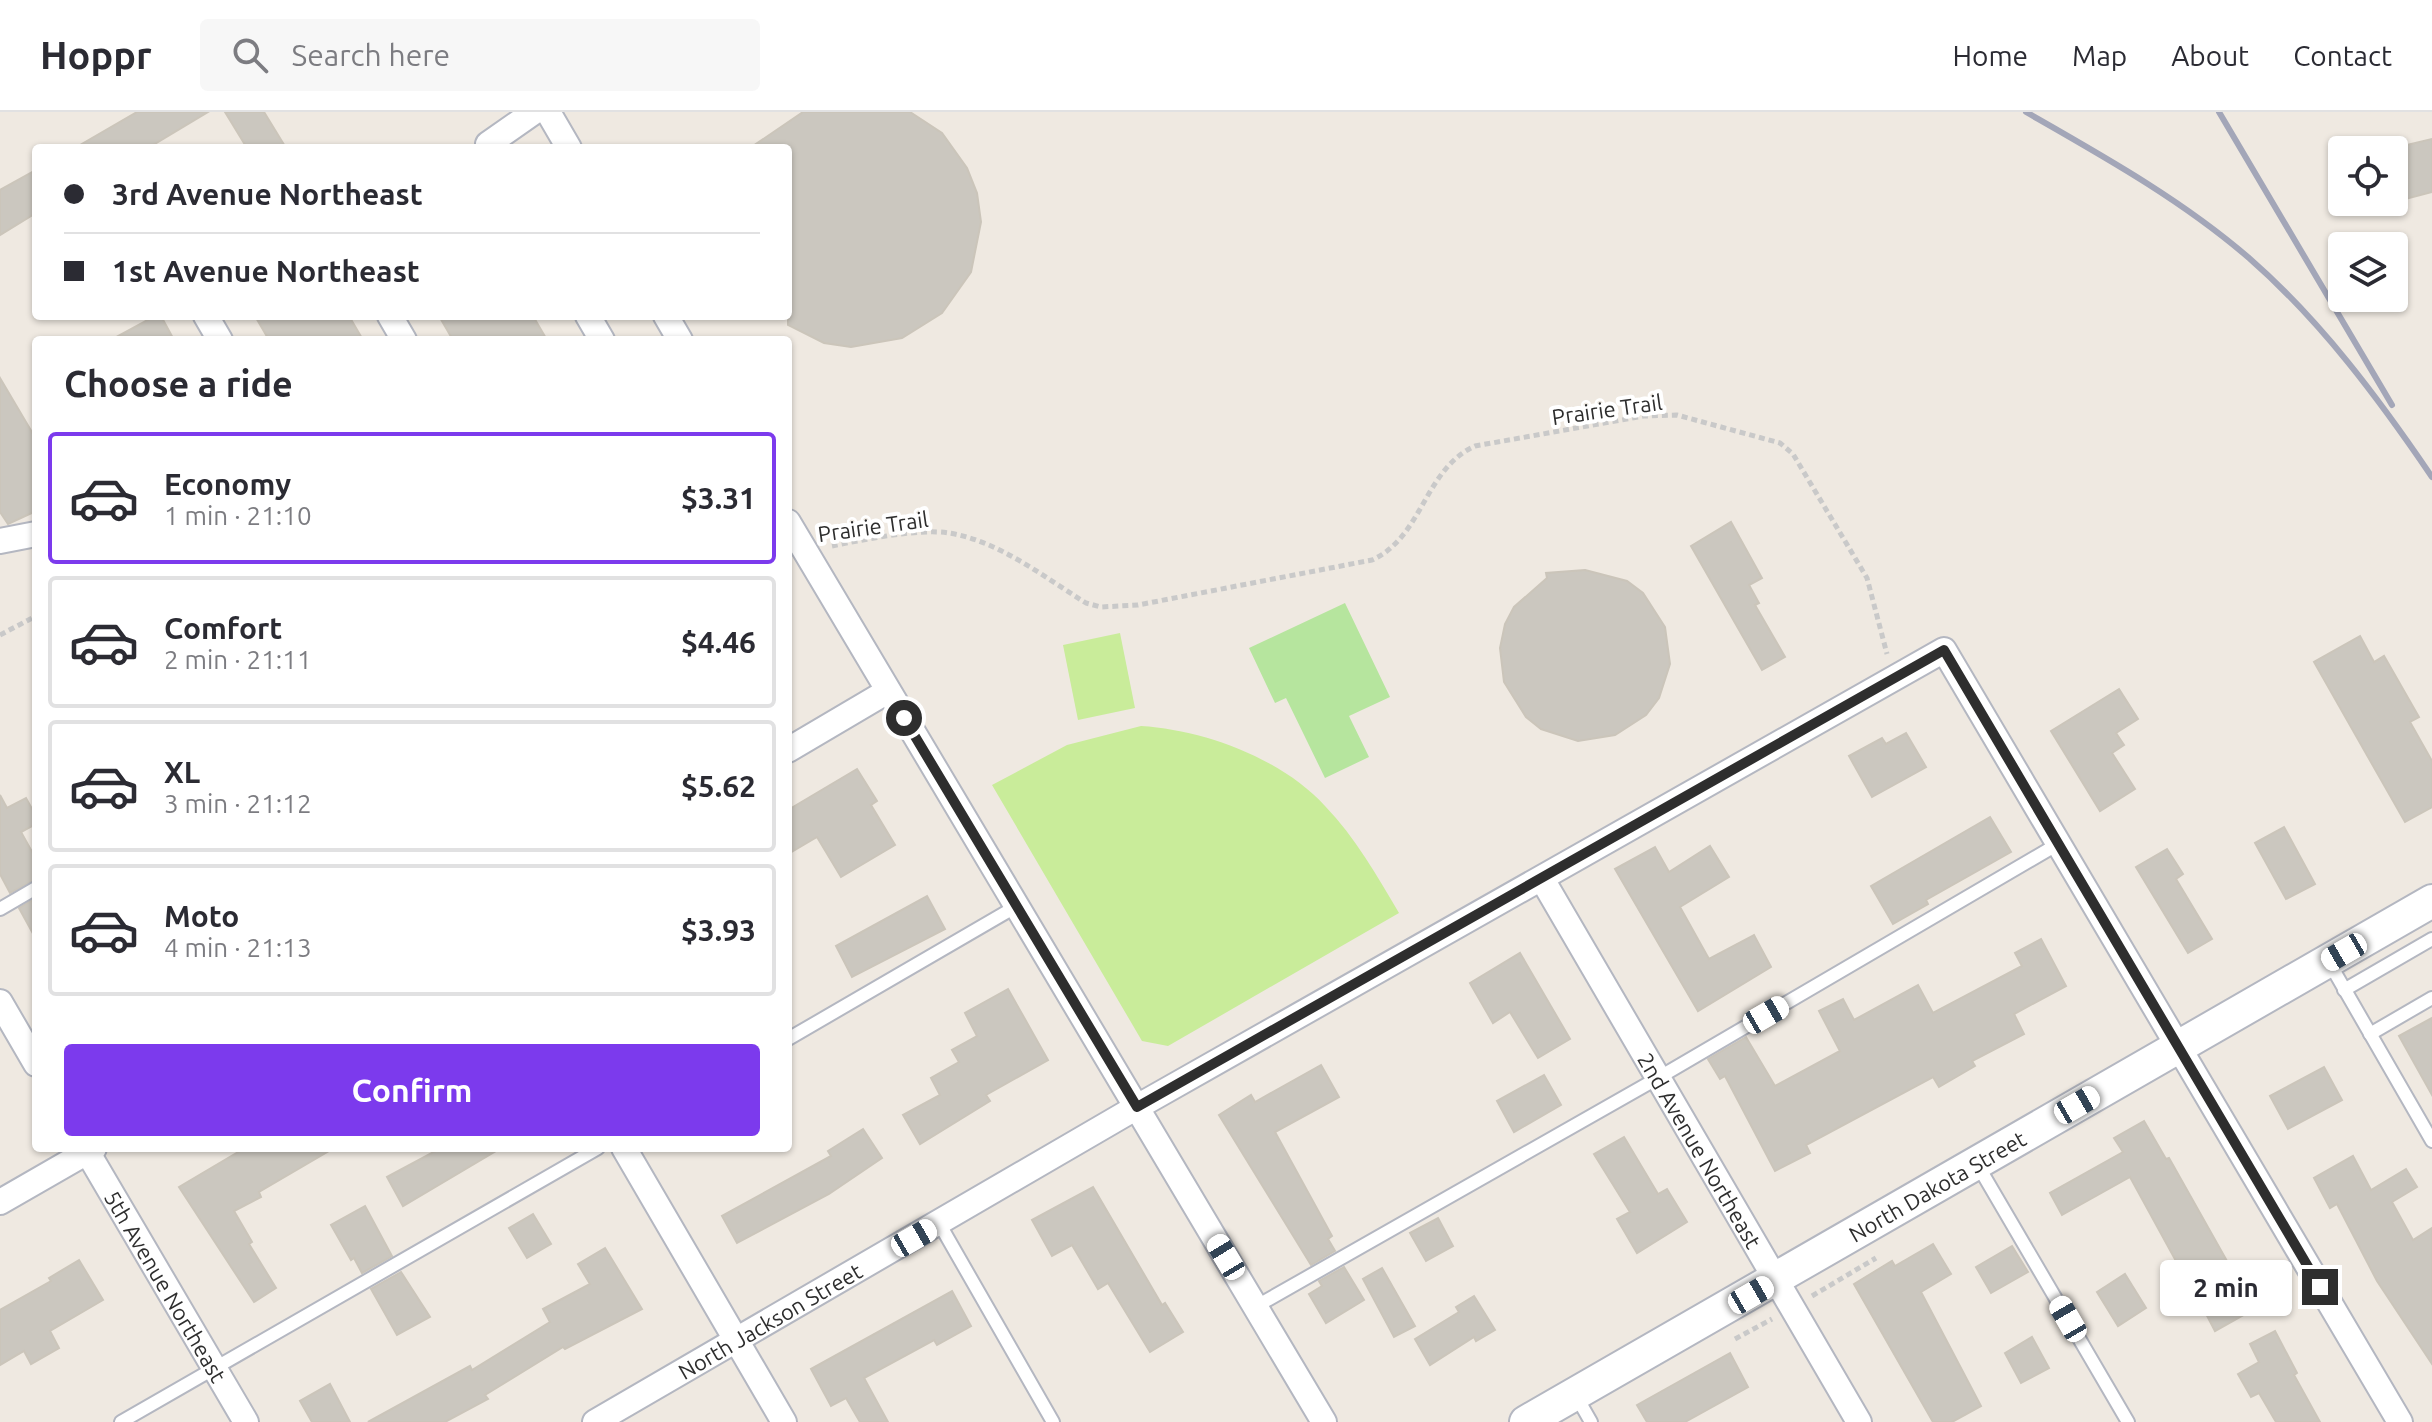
<!DOCTYPE html>
<html lang="en">
<head>
<meta charset="utf-8">
<style>
  :root { --surface:#fff; --page:#f7f7f7; --text:#2b2b33; --muted:#7c7c81; --line:#e1e1e2; --accent:#7c3aed }
  body { margin:0; font-family:Ubuntu,sans-serif; background:var(--page); color:var(--text); height:100vh; display:flex; flex-direction:column; font-size:30px; white-space:nowrap }
  * { box-sizing:border-box; margin:0 }
  p { font-size:26px; color:var(--muted) }
  .icon { flex:none; width:44px; height:44px; fill:none; stroke:currentColor; stroke-width:2; stroke-linecap:round; stroke-linejoin:round }
  .map { position:relative; flex:1; overflow:hidden }
  .panel { position:absolute; left:32px; top:224px; width:760px; height:816px; display:flex; flex-direction:column; background:var(--surface); border-radius:8px; box-shadow:0 2px 6px #0004 }
  .panel>* { flex:none }
  .guide { position:absolute; left:32px; top:32px; width:760px; height:176px; border-radius:8px; box-shadow:0 2px 6px #0004; display:grid; align-content:center; height:176px; padding:0 32px; background:var(--surface) }
  .tools { position:absolute; left:2328px; top:24px; display:grid; gap:16px }
  .tools a { display:grid; place-items:center; width:80px; height:80px; border-radius:8px; background:var(--surface); box-shadow:0 2px 6px #0004; font-size:40px }
  .end { position:absolute; width:36px; height:36px; margin:-18px; border:10px solid #2e2e2e; background:#fff; box-shadow:0 0 0 4px #fff }
  .from { border-radius:50% }
  .bubble { position:absolute; height:56px; border-radius:8px; background:var(--surface); box-shadow:0 2px 6px #0004; font-size:26px; font-weight:700; line-height:56px; text-align:center }
  .car { position:absolute; width:24px; height:48px; margin:-24px -12px; border-radius:10px; box-shadow:0 0 6px 2px #0007; background:linear-gradient(#fff 24%,#345 0 40%,#fff 0 76%,#345 0 86%,#fff 0) }
  .guide b { display:flex; align-items:center; gap:28px; height:76px; font-size:30px }
  .guide b+b { border-top:2px solid var(--line) }
  .guide i { width:20px; height:20px; background:var(--text) }
  ul { padding:0; list-style:none }
  li { display:flex; align-items:center; gap:24px; height:132px; margin:0 16px 12px; padding:0 16px; border:4px solid var(--line); border-radius:8px }
  li div { flex:1 }
  li b { display:block; font-size:30px }
  li em { font-style:normal; font-weight:700 }
  li.on { border-color:var(--accent) }
  li>.icon { width:72px; height:72px; stroke-width:1.5 }
  h2 { padding:0 32px; font-size:36px; line-height:96px }
  .primary-button { display:flex; gap:16px; margin-top:auto; padding:16px 32px }
  .primary-button a { flex:1; height:92px; border-radius:8px; background:var(--accent); color:#fff; font-size:32px; font-weight:700; line-height:92px; text-align:center }
  header { display:flex; align-items:center; gap:48px; box-sizing:border-box; height:112px; padding:0 40px; background:var(--surface); border-bottom:2px solid var(--line) }
  header strong { font-size:38px }
  nav { display:flex; gap:44px; margin-inline-start:auto; font-size:28px }
  .search { width:560px; height:72px; background:var(--page); display:flex; align-items:center; gap:20px; box-sizing:border-box; padding:0 28px; border-radius:8px; color:var(--muted); font-size:30px }
  .map>svg:first-child { display:block }
</style>
</head>
<body>
<header>
<strong>Hoppr</strong>
<div class="search"><svg class="icon" aria-label="search" viewBox="0 0 24 24"><circle cx="10" cy="10" r="6"/><path d="M15 15l6 6"/></svg>Search here</div>
<nav><a>Home</a><a>Map</a><a>About</a><a>Contact</a></nav>
</header>
<div class="map">
<svg width="2432" height="1310" viewBox="0 0 2432 1310">
  <rect width="100%" height="100%" fill="#efe9e1"/>
  <path fill="#b6e59e" d="M 1345,491 L 1390,585 L 1349,604 L 1369,645 L 1325,666 L 1286,586 L 1275,591 L 1249,536 Z"/>
  <g fill="#c9ec9a">
    <path d="M 1120,521 L 1135,596 L 1078,608 L 1063,533 Z"/>
    <path d="M 1141,614 C 1204,618 1281,646 1325,694 C 1355,725 1377,764 1399,801 L 1168,934 L 1142,929 L 992,673 L 1067,633 Z"/>
  </g>
  <g fill="#cbc7bf" stroke="#cbc5ba" stroke-width="2">
    <path d="M 137,0 L 208,0 L 148,36 L 75,36 Z"/>
    <path d="M 225,0 L 264,0 L 286,36 L 247,36 Z"/>
    <path d="M 803,0 L 910,0 L 942,21 L 967,56 L 977,81 L 981,110 L 971,160 L 942,201 L 902,226 L 851,235 L 824,231 L 788,213 L 788,36 L 750,36 Z"/>
    <path d="M 2432,27 L 2432,80 L 2394,90 L 2394,36 Z"/>
    <path d="M 36,58 L 36,101 L 0,123 L 0,78 Z"/>
    <path d="M 155,204 L 161,204 L 174,228 L 111,228 Z"/>
    <path d="M 255,204 L 349,204 L 363,228 L 269,228 Z"/>
    <path d="M 439,204 L 533,204 L 547,228 L 453,228 Z"/>
    <path d="M 0,266 L 36,327 L 36,399 L 8,412 L 0,400 Z"/>
    <path d="M 1731,410 L 1762,466 L 1749,473 L 1759,491 L 1755,493 L 1785,545 L 1762,558 L 1691,434 Z"/>
    <path d="M 1585,458 L 1627,469 L 1643,481 L 1665,515 L 1670,552 L 1659,586 L 1646,603 L 1615,623 L 1578,629 L 1541,617 L 1526,605 L 1504,570 L 1500,536 L 1505,512 L 1514,495 L 1547,466 L 1546,461 Z"/>
    <path d="M 2360,524 L 2374,550 L 2384,544 L 2419,605 L 2410,610 L 2432,649 L 2432,695 L 2405,710 L 2314,550 Z"/>
    <path d="M 2119,577 L 2138,607 L 2116,621 L 2124,633 L 2112,641 L 2135,677 L 2100,699 L 2051,619 Z"/>
    <path d="M 1906,621 L 1926,655 L 1872,685 L 1849,644 L 1882,626 L 1886,632 Z"/>
    <path d="M 857,657 L 877,689 L 871,693 L 895,733 L 841,765 L 817,725 L 788,742 L 788,698 Z"/>
    <path d="M 0,683 L 7,696 L 26,686 L 36,704 L 36,712 L 21,720 L 36,747 L 36,767 L 10,781 L 0,762 Z"/>
    <path d="M 1990,705 L 2011,740 L 1926,788 L 1928,792 L 1893,812 L 1871,774 Z"/>
    <path d="M 2284,715 L 2315,772 L 2286,787 L 2255,731 Z"/>
    <path d="M 1710,734 L 1729,765 L 1680,795 L 1709,847 L 1754,823 L 1771,855 L 1698,899 L 1615,757 L 1655,735 L 1669,760 Z"/>
    <path d="M 2167,737 L 2183,762 L 2176,767 L 2212,827 L 2188,841 L 2136,755 Z"/>
    <path d="M 927,784 L 945,817 L 852,865 L 836,834 Z"/>
    <path d="M 36,786 L 36,827 L 19,796 Z"/>
    <path d="M 2041,827 L 2066,874 L 2014,902 L 2024,922 L 1972,949 L 1975,954 L 1939,975 L 1933,965 L 1806,1033 L 1810,1041 L 1775,1059 L 1725,964 L 1720,967 L 1708,947 L 1746,925 L 1775,974 L 1840,939 L 1819,899 L 1843,887 L 1854,908 L 1918,873 L 1933,901 L 2022,854 L 2015,841 Z"/>
    <path d="M 1520,841 L 1570,927 L 1538,946 L 1510,900 L 1493,911 L 1470,871 Z"/>
    <path d="M 1008,877 L 1048,948 L 986,983 L 990,989 L 920,1032 L 903,1003 L 940,983 L 931,966 L 959,950 L 952,938 L 977,924 L 965,901 Z"/>
    <path d="M 2432,906 L 2432,983 L 2399,924 Z"/>
    <path d="M 1321,953 L 1339,985 L 1275,1020 L 1332,1124 L 1328,1127 L 1335,1139 L 1311,1153 L 1219,1003 L 1251,983 L 1255,990 Z"/>
    <path d="M 2324,955 L 2342,988 L 2288,1017 L 2270,984 Z"/>
    <path d="M 1544,963 L 1561,993 L 1514,1020 L 1497,989 Z"/>
    <path d="M 2144,1009 L 2166,1047 L 2169,1046 L 2254,1197 L 2215,1219 L 2204,1198 L 2214,1193 L 2192,1154 L 2182,1160 L 2130,1065 L 2062,1103 L 2050,1081 L 2123,1040 L 2114,1026 Z"/>
    <path d="M 863,1017 L 882,1046 L 829,1082 L 737,1131 L 722,1104 L 831,1044 L 828,1039 Z"/>
    <path d="M 1624,1025 L 1658,1082 L 1667,1077 L 1687,1110 L 1637,1141 L 1617,1107 L 1630,1100 L 1594,1042 Z"/>
    <path d="M 245,1036 L 334,1036 L 259,1080 L 261,1085 L 234,1099 L 252,1130 L 249,1132 L 276,1176 L 254,1190 L 179,1075 Z"/>
    <path d="M 441,1036 L 501,1036 L 403,1094 L 387,1065 Z"/>
    <path d="M 2353,1044 L 2371,1078 L 2406,1057 L 2417,1075 L 2392,1090 L 2413,1128 L 2432,1116 L 2432,1252 L 2377,1169 L 2337,1092 L 2330,1096 L 2314,1066 Z"/>
    <path d="M 1093,1075 L 1162,1193 L 1165,1191 L 1183,1220 L 1150,1240 L 1108,1171 L 1098,1177 L 1072,1133 L 1052,1144 L 1032,1108 Z"/>
    <path d="M 365,1094 L 392,1144 L 362,1161 L 354,1146 L 351,1148 L 331,1113 Z"/>
    <path d="M 533,1102 L 551,1132 L 527,1146 L 509,1116 Z"/>
    <path d="M 1438,1106 L 1453,1134 L 1426,1149 L 1410,1121 Z"/>
    <path d="M 1933,1132 L 1951,1162 L 1921,1180 L 1981,1294 L 1952,1310 L 1933,1310 L 1854,1172 L 1892,1149 L 1895,1154 Z"/>
    <path d="M 2012,1134 L 2028,1160 L 1991,1181 L 1976,1155 Z"/>
    <path d="M 605,1136 L 642,1197 L 565,1237 L 563,1235 L 485,1283 L 488,1287 L 445,1310 L 368,1310 L 470,1254 L 472,1258 L 550,1210 L 543,1197 L 590,1172 L 578,1152 Z"/>
    <path d="M 79,1148 L 103,1188 L 50,1219 L 59,1236 L 31,1252 L 24,1239 L 0,1253 L 0,1198 L 51,1169 L 49,1166 Z"/>
    <path d="M 1344,1155 L 1364,1188 L 1326,1211 L 1309,1182 L 1322,1174 L 1319,1169 Z"/>
    <path d="M 1382,1156 L 1415,1214 L 1394,1225 L 1363,1167 Z"/>
    <path d="M 401,1160 L 430,1205 L 397,1223 L 371,1177 Z"/>
    <path d="M 2125,1162 L 2146,1196 L 2118,1214 L 2097,1180 Z"/>
    <path d="M 952,1179 L 971,1214 L 937,1233 L 934,1228 L 864,1266 L 888,1310 L 860,1310 L 846,1286 L 831,1294 L 811,1257 Z"/>
    <path d="M 1474,1184 L 1495,1218 L 1476,1229 L 1474,1225 L 1430,1253 L 1415,1227 L 1459,1200 L 1456,1195 Z"/>
    <path d="M 2275,1219 L 2297,1261 L 2294,1263 L 2320,1310 L 2276,1310 L 2259,1281 L 2251,1285 L 2238,1262 L 2259,1250 L 2250,1232 Z"/>
    <path d="M 2032,1225 L 2049,1256 L 2021,1271 L 2005,1241 Z"/>
    <path d="M 1730,1241 L 1748,1275 L 1685,1310 L 1647,1310 L 1637,1293 Z"/>
    <path d="M 330,1272 L 350,1310 L 312,1310 L 300,1289 Z"/>
  </g>
  <g fill="none" stroke-linecap="round" stroke-linejoin="round">
    <g stroke="#b4b7c1" stroke-width="16">
      <g id="service">
        <path d="M 0,797 L 36,776"/>
        <path d="M 2330,852 L 2432,1029"/>
        <path d="M 2344,878 L 2432,827"/>
        <path d="M 2370,922 L 2432,886"/>
        <path d="M 788,927 L 1017,794"/>
        <path d="M 1977,1052 L 2128,1310"/>
        <path d="M 939,1111 L 1053,1310"/>
        <path d="M 1255,1195 L 1658,966 L 2058,732"/>
        <path d="M 1575,1282 L 1591,1310"/>
        <path d="M 121,1310 L 598,1036"/>
      </g>
    </g>
    <g stroke="#b4b7c1" stroke-width="28">
      <g id="minor">
        <path d="M 548,0 L 569,36"/>
        <path d="M 490,36 L 488,32 L 534,0"/>
        <path d="M 206,204 L 220,228"/>
        <path d="M 390,204 L 404,228"/>
        <path d="M 588,204 L 602,228"/>
        <path d="M 666,204 L 680,228"/>
        <path d="M 788,410 L 1324,1310"/>
        <path d="M 0,429 L 36,422"/>
        <path d="M 788,638 L 888,579"/>
        <path id="s1" d="M 1542,767 L 1859,1310"/>
        <path d="M 0,890 L 36,952"/>
        <path id="s2" d="M 85,1036 L 246,1310"/>
        <path d="M 624,1036 L 784,1310"/>
        <path d="M 0,1090 L 94,1036"/>
        <path id="s3" d="M 595,1310 L 1137,995 L 1944,538 L 2400,1310"/>
      </g>
    </g>
    <g stroke="#b4b7c1" stroke-width="36">
      <g id="tertiary">
        <path id="s4" d="M 1526,1310 L 2432,789"/>
      </g>
    </g>
    <g stroke="#c9c9c9" stroke-width="5" stroke-dasharray="6 4" stroke-linecap="butt">
      <path d="M 832,434 C 862,428 919,416 949,421 C 999,429 1044,465 1086,491 L 1101,495 L 1138,493 L 1372,448 C 1423,425 1424,357 1475,334 L 1644,304 L 1677,303 L 1780,331 L 1793,342 L 1867,466 L 1887,542"/>
      <path d="M 0,523 L 36,504"/>
      <path d="M 1812,1184 L 1876,1146"/>
      <path d="M 1735,1227 L 1772,1207"/>
    </g>
    <use href="#service" stroke="#fff" stroke-width="12"/>
    <use href="#minor" stroke="#fff" stroke-width="24"/>
    <use href="#tertiary" stroke="#fff" stroke-width="32"/>
    <g stroke="#a3a6b8" stroke-width="6">
      <path d="M 2026,0 C 2103,44 2182,88 2249,146 C 2321,209 2379,287 2432,365"/>
      <path d="M 2219,0 L 2392,293"/>
    </g>
  </g>
  <g fill="none" stroke-linecap="round" stroke-linejoin="round">
    <path stroke="#2e2e2e" stroke-width="10" d="M 904,606 L 1137,995 L 1944,538 L 2320,1175"/>
  </g>
  <g text-anchor="middle" dominant-baseline="central" stroke-width="8" stroke-linejoin="round" paint-order="stroke">
    <g font-size="22" fill="#2e2e2e" stroke="#fff">
      <text transform="translate(1607 297) rotate(-8)">Prairie Trail</text>
      <text transform="translate(873 414) rotate(-8)">Prairie Trail</text>
      <text stroke="none"><textPath href="#s1" startOffset="314">2nd Avenue Northeast</textPath></text>
      <text stroke="none"><textPath href="#s4" startOffset="474">North Dakota Street</textPath></text>
      <text stroke="none"><textPath href="#s2" startOffset="160">5th Avenue Northeast</textPath></text>
      <text stroke="none"><textPath href="#s3" startOffset="202">North Jackson Street</textPath></text>
    </g>
  </g>
</svg>
<div class="tools">
<a><svg class="icon" aria-label="locate" viewBox="0 0 24 24"><circle cx="12" cy="12" r="6"/><path d="M12 2v4M12 18v4M2 12h4M18 12h4"/></svg></a>
<a><svg class="icon" aria-label="layers" viewBox="0 0 24 24"><path d="M12 4l9 5-9 5-9-5zM3 14l9 5 9-5"/></svg></a>
</div>
<i class="end from" style="left:904px;top:606px"></i>
<i class="end" style="left:2320px;top:1175px"></i>
<div class="bubble" style="left:2160px;top:1148px;width:132px">2 min</div>
<i class="car" style="left:2344px;top:840px;rotate:240deg"></i>
<i class="car" style="left:1766px;top:903px;rotate:60deg"></i>
<i class="car" style="left:2077px;top:993px;rotate:60deg"></i>
<i class="car" style="left:914px;top:1126px;rotate:60deg"></i>
<i class="car" style="left:1226px;top:1145px;rotate:329deg"></i>
<i class="car" style="left:1751px;top:1183px;rotate:60deg"></i>
<i class="car" style="left:2068px;top:1207px;rotate:330deg"></i>
<div class="guide">
<b><i class="from"></i>3rd Avenue Northeast</b>
<b><i></i>1st Avenue Northeast</b>
</div>
<section class="panel">
<h2>Choose a ride</h2>
<ul>
<li class="on"><svg class="icon" aria-label="car" viewBox="0 0 24 24"><path d="M5 17H2v-5l4-1 3-4h7l3 4 3 1v5h-3M9 17h6M6 11h13"/><circle cx="7" cy="17" r="2"/><circle cx="17" cy="17" r="2"/></svg><div><b>Economy</b><p>1 min · 21:10</p></div><em>$3.31</em></li>
<li><svg class="icon" aria-label="car" viewBox="0 0 24 24"><path d="M5 17H2v-5l4-1 3-4h7l3 4 3 1v5h-3M9 17h6M6 11h13"/><circle cx="7" cy="17" r="2"/><circle cx="17" cy="17" r="2"/></svg><div><b>Comfort</b><p>2 min · 21:11</p></div><em>$4.46</em></li>
<li><svg class="icon" aria-label="car" viewBox="0 0 24 24"><path d="M5 17H2v-5l4-1 3-4h7l3 4 3 1v5h-3M9 17h6M6 11h13"/><circle cx="7" cy="17" r="2"/><circle cx="17" cy="17" r="2"/></svg><div><b>XL</b><p>3 min · 21:12</p></div><em>$5.62</em></li>
<li><svg class="icon" aria-label="car" viewBox="0 0 24 24"><path d="M5 17H2v-5l4-1 3-4h7l3 4 3 1v5h-3M9 17h6M6 11h13"/><circle cx="7" cy="17" r="2"/><circle cx="17" cy="17" r="2"/></svg><div><b>Moto</b><p>4 min · 21:13</p></div><em>$3.93</em></li>
</ul>
<div class="primary-button"><a>Confirm</a></div>
</section>
</div>
</body>
</html>
